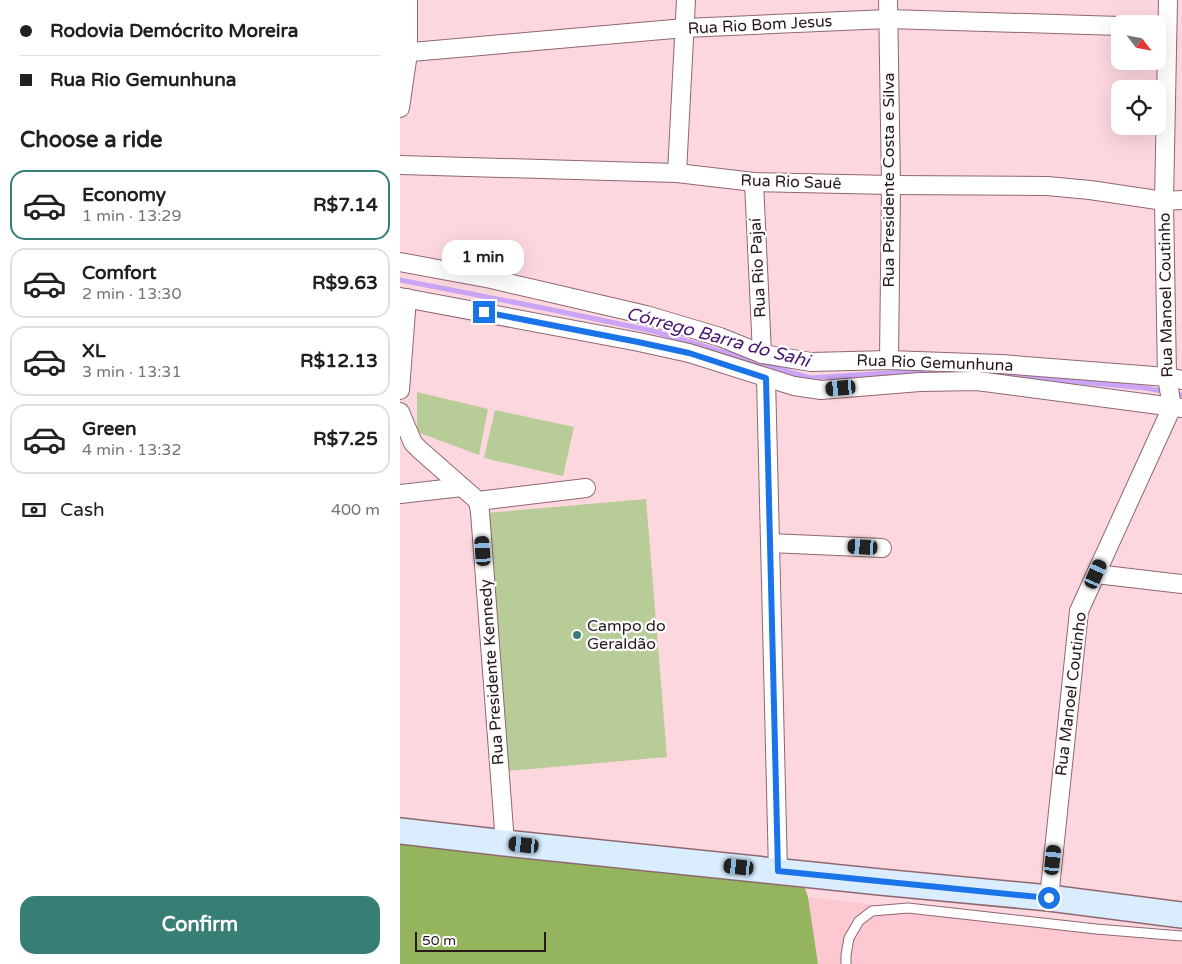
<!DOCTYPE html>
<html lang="en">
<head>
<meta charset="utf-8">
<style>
  :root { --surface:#fff; --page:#f2f2f2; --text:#202124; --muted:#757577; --line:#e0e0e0; --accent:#377e75 }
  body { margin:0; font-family:"Varela Round",sans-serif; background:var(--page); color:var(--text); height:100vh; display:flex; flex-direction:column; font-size:19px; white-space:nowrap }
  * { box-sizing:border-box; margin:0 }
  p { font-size:16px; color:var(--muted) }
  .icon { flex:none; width:28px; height:28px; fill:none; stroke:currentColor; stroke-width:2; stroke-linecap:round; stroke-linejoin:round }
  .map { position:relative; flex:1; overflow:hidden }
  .details { display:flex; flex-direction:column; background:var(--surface); width:400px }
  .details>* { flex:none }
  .hud { display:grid; align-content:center; height:110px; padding:0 20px; background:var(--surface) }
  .needle { width:32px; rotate:122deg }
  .controls { position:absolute; left:711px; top:15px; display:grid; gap:10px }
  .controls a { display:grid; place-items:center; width:55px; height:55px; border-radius:10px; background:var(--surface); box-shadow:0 5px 20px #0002; font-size:25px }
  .scale { position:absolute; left:15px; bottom:12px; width:131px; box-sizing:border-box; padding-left:5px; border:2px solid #28181b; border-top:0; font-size:14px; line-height:18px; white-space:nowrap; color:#28181b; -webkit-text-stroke:4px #fff; paint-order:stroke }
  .end { position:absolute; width:22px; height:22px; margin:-11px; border:6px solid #1a73e8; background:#fff; box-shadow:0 0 0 2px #fff }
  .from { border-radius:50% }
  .bubble { position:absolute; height:35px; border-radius:15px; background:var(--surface); box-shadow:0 5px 20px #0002; font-size:16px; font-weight:700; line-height:35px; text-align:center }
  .car { position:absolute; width:15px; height:30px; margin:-15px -8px; border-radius:6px; box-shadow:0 0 4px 1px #0007; background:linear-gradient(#222 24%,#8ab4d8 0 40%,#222 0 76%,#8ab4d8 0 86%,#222 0) }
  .hud b { display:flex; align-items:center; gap:18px; height:48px; font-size:19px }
  .hud b+b { border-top:1px solid var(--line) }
  .hud i { width:12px; height:12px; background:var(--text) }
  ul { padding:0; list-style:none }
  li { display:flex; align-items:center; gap:15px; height:70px; margin:0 10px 8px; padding:0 10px; border:2px solid var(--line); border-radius:15px }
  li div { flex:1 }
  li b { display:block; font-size:19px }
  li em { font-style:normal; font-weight:700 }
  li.on { border-color:var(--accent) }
  li>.icon { width:45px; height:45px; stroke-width:1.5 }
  h2 { padding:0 20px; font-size:22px; line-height:60px }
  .pay { display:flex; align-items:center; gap:12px; height:55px; padding:0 20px; font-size:19px }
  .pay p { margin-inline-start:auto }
  .button { display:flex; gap:10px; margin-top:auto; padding:10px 20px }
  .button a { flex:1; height:58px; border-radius:15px; background:var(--accent); color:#fff; font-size:20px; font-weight:700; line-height:58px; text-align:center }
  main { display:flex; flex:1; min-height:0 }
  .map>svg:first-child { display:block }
</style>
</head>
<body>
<main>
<section class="details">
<div class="hud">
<b><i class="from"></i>Rodovia Demócrito Moreira</b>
<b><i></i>Rua Rio Gemunhuna</b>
</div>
<h2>Choose a ride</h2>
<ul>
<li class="on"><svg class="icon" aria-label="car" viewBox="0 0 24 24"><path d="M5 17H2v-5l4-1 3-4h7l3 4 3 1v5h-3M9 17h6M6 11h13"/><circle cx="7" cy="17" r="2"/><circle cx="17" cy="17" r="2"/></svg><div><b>Economy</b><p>1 min · 13:29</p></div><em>R$7.14</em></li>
<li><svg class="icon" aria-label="car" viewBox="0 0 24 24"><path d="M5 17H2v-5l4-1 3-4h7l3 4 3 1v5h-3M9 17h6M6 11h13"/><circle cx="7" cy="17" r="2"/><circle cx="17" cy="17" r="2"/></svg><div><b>Comfort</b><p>2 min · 13:30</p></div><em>R$9.63</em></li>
<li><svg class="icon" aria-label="car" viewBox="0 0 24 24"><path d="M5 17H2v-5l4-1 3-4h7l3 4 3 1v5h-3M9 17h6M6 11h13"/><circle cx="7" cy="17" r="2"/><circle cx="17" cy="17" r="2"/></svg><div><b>XL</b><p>3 min · 13:31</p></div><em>R$12.13</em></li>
<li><svg class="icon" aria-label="car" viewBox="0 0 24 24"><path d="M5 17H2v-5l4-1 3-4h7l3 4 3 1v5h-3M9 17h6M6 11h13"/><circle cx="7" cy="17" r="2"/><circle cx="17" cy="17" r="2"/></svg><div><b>Green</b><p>4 min · 13:32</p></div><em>R$7.25</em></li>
</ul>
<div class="pay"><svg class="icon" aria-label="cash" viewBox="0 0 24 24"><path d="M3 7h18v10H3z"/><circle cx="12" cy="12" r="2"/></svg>Cash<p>400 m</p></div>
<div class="button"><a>Confirm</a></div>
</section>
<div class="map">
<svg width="782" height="964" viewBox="0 0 782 964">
  <rect width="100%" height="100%" fill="#fcd7de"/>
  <path fill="#fec8d3" d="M 408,897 L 782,941 L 782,964 L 418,964 Z"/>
  <g fill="#b7cc96">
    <path d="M 17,392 L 88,409 L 79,455 L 17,432 Z"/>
    <path d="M 95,410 L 174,427 L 163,476 L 84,458 Z"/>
    <path d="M 246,499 L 267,757 L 108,771 L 86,513 Z"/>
  </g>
  <path fill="#95b45e" d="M 0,843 L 405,888 L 408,897 L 418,964 L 0,964 Z"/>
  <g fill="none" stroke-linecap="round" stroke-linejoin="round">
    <g stroke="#caa5f5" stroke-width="5">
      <path d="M 0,280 L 148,309 L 253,331 L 410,378 L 535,370"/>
      <path d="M 559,371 L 746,388 L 782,395"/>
    </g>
    <g stroke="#906770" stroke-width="11">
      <path id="lane" d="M 446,964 L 446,955 L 449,938 L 459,921 L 472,911 L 508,908 L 696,929 L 782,936"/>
    </g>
    <g stroke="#906770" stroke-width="20">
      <g id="street">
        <path d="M 488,0 L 491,185 L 489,360"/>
        <path d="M 0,53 L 285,28 L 488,19 L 720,26"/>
        <path d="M 0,108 L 8,53 L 8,0"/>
        <path d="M 0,165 L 277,173 L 354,182 L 491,185 L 647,186 L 690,190 L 764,201 L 782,200"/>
        <path d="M 277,173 L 286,0"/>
        <path d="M 354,182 L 362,354"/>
        <path d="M 0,262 L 91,279 L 246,315 L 320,337 L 362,354 L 411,362 L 489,360 L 601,364 L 767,377 L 782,380"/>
        <path d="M 0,297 L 239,342 L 289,353 L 394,386 L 421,390 L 520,382 L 577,381 L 782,408"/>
        <path d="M 366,378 L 378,871"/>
        <path d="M 0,390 L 7,298"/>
        <path d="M 0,412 L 13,443 L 20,450 L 78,501 L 80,512 L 105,843"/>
        <path d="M 0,494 L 62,487"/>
        <path d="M 78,501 L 186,488"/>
        <path d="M 370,543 L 482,548"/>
        <path d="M 696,574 L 782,584"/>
        <path d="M 649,898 L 679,611 L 772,407 L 767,377 L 764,201 L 768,0"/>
      </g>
    </g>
    <g stroke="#906770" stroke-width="28">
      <path id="secondary" d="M 0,831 L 105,843 L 480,882 L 649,898 L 782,915"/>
    </g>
    <use href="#lane" stroke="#fff" stroke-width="9"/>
    <use href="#street" stroke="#fff" stroke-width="18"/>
    <use href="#secondary" stroke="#d9edfe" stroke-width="25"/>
  </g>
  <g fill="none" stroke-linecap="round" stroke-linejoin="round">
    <path stroke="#1a73e8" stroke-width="6" d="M 84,312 L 238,342 L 289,353 L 366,378 L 378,871 L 649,898"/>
  </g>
  <circle fill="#377e75" stroke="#fff" stroke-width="2" cx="177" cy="635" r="5"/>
  <g text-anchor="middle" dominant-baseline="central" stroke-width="4.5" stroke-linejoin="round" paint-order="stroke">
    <g font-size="16" fill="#28181b" stroke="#fff">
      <text transform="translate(360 25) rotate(-3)">Rua Rio Bom Jesus</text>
      <text transform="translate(489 180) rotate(-90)">Rua Presidente Costa e Silva</text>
      <text transform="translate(391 182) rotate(2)">Rua Rio Sauê</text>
      <text transform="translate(358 268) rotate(-93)">Rua Rio Pajaí</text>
      <text transform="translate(766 295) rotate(-91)">Rua Manoel Coutinho</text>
      <text transform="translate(535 363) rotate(2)">Rua Rio Gemunhuna</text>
      <text transform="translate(92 672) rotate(-94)">Rua Presidente Kennedy</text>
      <text transform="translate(671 694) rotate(-83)">Rua Manoel Coutinho</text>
    </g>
    <g font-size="16" fill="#28181b" stroke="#fff" text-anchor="start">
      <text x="187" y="626">Campo do<tspan x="187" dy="18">Geraldão</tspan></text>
    </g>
    <g font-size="18" font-style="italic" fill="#491471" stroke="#fff">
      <text transform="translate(318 337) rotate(15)">Córrego Barra do Sahi</text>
    </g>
  </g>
</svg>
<div class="controls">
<a><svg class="needle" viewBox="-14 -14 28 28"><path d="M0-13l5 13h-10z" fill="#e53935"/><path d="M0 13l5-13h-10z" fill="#757577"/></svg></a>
<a><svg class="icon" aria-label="locate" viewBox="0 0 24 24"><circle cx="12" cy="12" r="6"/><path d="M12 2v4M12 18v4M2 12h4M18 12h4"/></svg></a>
</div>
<div class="scale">50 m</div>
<i class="end from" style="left:649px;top:898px"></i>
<i class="end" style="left:84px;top:312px"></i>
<div class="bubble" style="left:42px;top:240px;width:82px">1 min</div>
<i class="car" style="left:441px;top:388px;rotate:265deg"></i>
<i class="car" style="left:463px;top:547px;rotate:273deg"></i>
<i class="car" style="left:83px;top:551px;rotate:356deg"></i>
<i class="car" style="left:696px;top:574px;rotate:24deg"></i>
<i class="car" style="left:124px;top:845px;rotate:276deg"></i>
<i class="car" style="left:653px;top:860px;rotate:6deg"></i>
<i class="car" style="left:339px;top:867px;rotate:276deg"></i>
</div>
</main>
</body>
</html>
